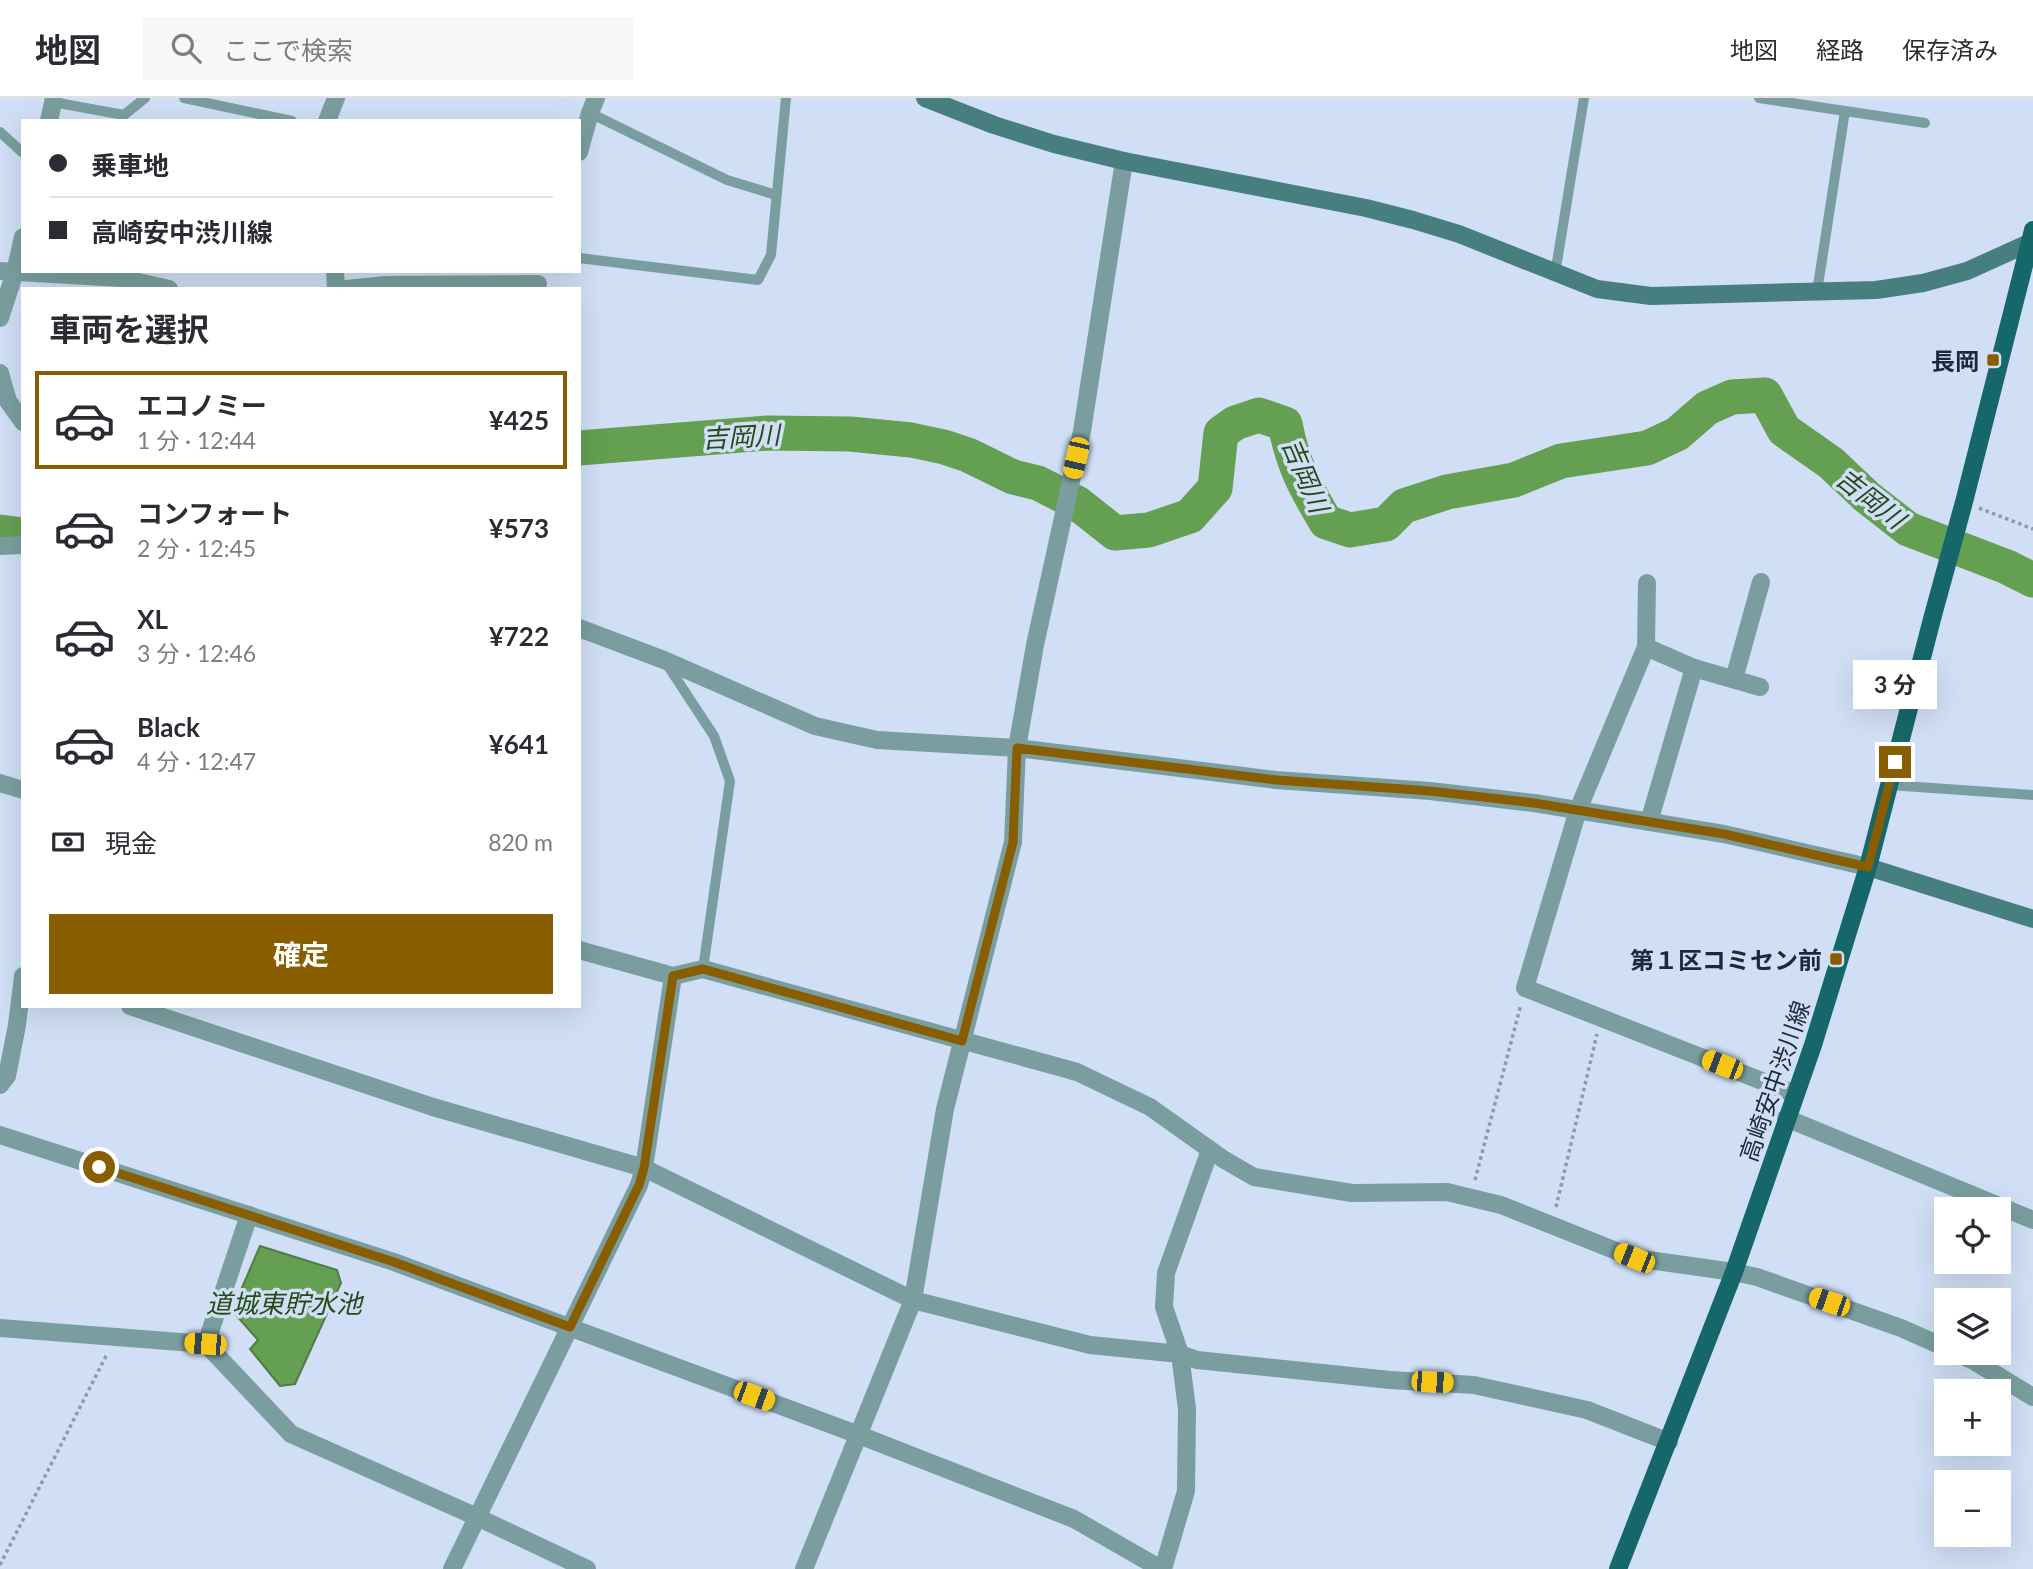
<!DOCTYPE html>
<html lang="ja">
<head>
<meta charset="utf-8">
<style>
  :root { --surface:#fff; --page:#f7f7f7; --text:#2b2b33; --muted:#7c7c81; --line:#e1e1e2; --accent:#885e00 }
  body { margin:0; font-family:Lato,"Noto Sans JP",sans-serif; background:var(--page); color:var(--text); height:100vh; display:flex; flex-direction:column; font-size:26px; white-space:nowrap }
  * { box-sizing:border-box; margin:0 }
  p { font-size:23px; color:var(--muted) }
  .icon { flex:none; width:38px; height:38px; fill:none; stroke:currentColor; stroke-width:2; stroke-linecap:round; stroke-linejoin:round }
  .map { position:relative; flex:1; overflow:hidden }
  .panel { position:absolute; left:21px; top:189px; width:560px; height:721px; display:flex; flex-direction:column; background:var(--surface); border-radius:0px; box-shadow:0 7px 28px #0002 }
  .panel>* { flex:none }
  .hud { position:absolute; left:21px; top:21px; width:560px; height:154px; border-radius:0px; box-shadow:0 7px 28px #0002; display:grid; align-content:center; height:154px; padding:0 28px; background:var(--surface) }
  .buttons { position:absolute; left:1934px; top:1099px; display:grid; gap:14px }
  .buttons a { display:grid; place-items:center; width:77px; height:77px; border-radius:0px; background:var(--surface); box-shadow:0 7px 28px #0002; font-size:35px }
  .end { position:absolute; width:32px; height:32px; margin:-16px; border:9px solid #885e00; background:#fff; box-shadow:0 0 0 4px #fff }
  .from { border-radius:50% }
  .bubble { position:absolute; height:49px; border-radius:0px; background:var(--surface); box-shadow:0 7px 28px #0002; font-size:23px; font-weight:700; line-height:49px; text-align:center }
  .car { position:absolute; width:21px; height:42px; margin:-21px -10px; border-radius:9px; box-shadow:0 0 5px 2px #0007; background:linear-gradient(#f5c518 24%,#345 0 40%,#f5c518 0 76%,#345 0 86%,#f5c518 0) }
  .hud b { display:flex; align-items:center; gap:24px; height:66px; font-size:26px }
  .hud b+b { border-top:2px solid var(--line) }
  .hud i { width:18px; height:18px; background:var(--text) }
  ul { padding:0; list-style:none }
  li { display:flex; align-items:center; gap:21px; height:98px; margin:0 14px 10px; padding:0 14px; border:4px solid transparent; border-radius:0px }
  li div { flex:1 }
  li b { display:block; font-size:26px }
  li em { font-style:normal; font-weight:700 }
  li.active { border-color:var(--accent) }
  li>.icon { width:63px; height:63px; stroke-width:1.5 }
  h2 { padding:0 28px; font-size:32px; line-height:84px }
  .pay { display:flex; align-items:center; gap:18px; height:77px; padding:0 28px; font-size:26px }
  .pay p { margin-inline-start:auto }
  .button { display:flex; gap:14px; margin-top:auto; padding:14px 28px }
  .button a { flex:1; height:80px; border-radius:0px; background:var(--accent); color:#fff; font-size:28px; font-weight:700; line-height:80px; text-align:center }
  header { display:flex; align-items:center; gap:42px; box-sizing:border-box; height:98px; padding:0 35px; background:var(--surface); border-bottom:2px solid var(--line) }
  header strong { font-size:33px }
  nav { display:flex; gap:38px; margin-inline-start:auto; font-size:24px }
  .search { width:490px; height:63px; background:var(--page); display:flex; align-items:center; gap:18px; box-sizing:border-box; padding:0 24px; border-radius:0px; color:var(--muted); font-size:26px }
  .map>svg:first-child { display:block }
</style>
</head>
<body>
<header>
<strong>地図</strong>
<div class="search"><svg class="icon" aria-label="search" viewBox="0 0 24 24"><circle cx="10" cy="10" r="6"/><path d="M15 15l6 6"/></svg>ここで検索</div>
<nav><a>地図</a><a>経路</a><a>保存済み</a></nav>
</header>
<div class="map">
<svg width="2033" height="1471" viewBox="0 0 2033 1471">
  <rect width="100%" height="100%" fill="#d0dff5"/>
  <path fill="#659f52" stroke="#4f7b4c" stroke-width="2" d="M 260,1148 L 337,1172 L 341,1185 L 295,1286 L 280,1288 L 250,1251 L 258,1242 L 235,1216 L 241,1192 Z"/>
  <g fill="none" stroke-linecap="round" stroke-linejoin="round">
    <g stroke="#659f52" stroke-width="35">
      <path d="M 579,350 L 768,335 L 850,336 L 911,342 L 944,349 L 968,357 L 1013,379 L 1038,385 L 1077,405 L 1115,435 L 1149,432 L 1190,418 L 1215,390 L 1221,335 L 1235,325 L 1259,317 L 1285,326 C 1293,367 1305,389 1326,424 L 1350,432 L 1386,426 L 1404,408 L 1447,394 L 1514,382 L 1561,363 L 1647,350 L 1677,336 L 1707,310 L 1732,299 L 1765,297 L 1784,332 L 1831,365 L 1867,399 L 1908,431 L 2007,469 L 2033,482"/>
      <path d="M 0,434 L 23,437"/>
    </g>
    <g stroke="#8c9ab0" stroke-width="3.5" stroke-dasharray="3.5 3.5" stroke-linecap="butt">
      <path d="M 1979,410 L 2033,431"/>
      <path d="M 1475,1082 L 1521,906"/>
      <path d="M 1556,1109 L 1597,936"/>
      <path d="M 0,1467 L 107,1256"/>
    </g>
    <g stroke="#7a9e9f" stroke-width="10">
      <path d="M 184,0 L 292,23"/>
      <path d="M 1759,0 L 1925,25"/>
      <path d="M 53,4 L 124,17 L 145,0"/>
      <path d="M 590,15 L 727,82 L 776,97"/>
      <path d="M 0,34 L 23,55"/>
      <path d="M 579,160 L 758,182 L 771,157 L 786,0"/>
      <path d="M 1555,176 L 1584,0"/>
      <path d="M 1817,194 L 1845,13"/>
      <path d="M 666,565 L 714,638 L 730,683 L 703,871"/>
      <path d="M 1889,687 L 2033,697"/>
    </g>
    <g stroke="#7a9e9f" stroke-width="18">
      <path d="M 49,23 L 54,0"/>
      <path d="M 327,23 L 336,0"/>
      <path d="M 579,54 L 590,15 L 596,0"/>
      <path d="M 0,173 L 121,180 L 169,191"/>
      <path d="M 335,173 L 336,191"/>
      <path d="M 346,191 L 386,187 L 538,186"/>
      <path d="M 0,220 L 15,174 L 23,139"/>
      <path d="M 0,275 L 8,303 L 23,324"/>
      <path d="M 0,448 L 23,447"/>
      <path d="M 1647,485 L 1646,549 L 1578,712 L 1525,890 L 1795,996"/>
      <path d="M 579,530 L 664,562 L 815,628 L 877,642 L 1017,650 L 1276,682 L 1430,693 L 1534,705 L 1724,736 L 1868,769"/>
      <path d="M 1646,549 L 1694,570"/>
      <path d="M 1734,581 L 1761,484"/>
      <path d="M 0,685 L 23,692"/>
      <path d="M 1649,724 L 1694,570 L 1760,589"/>
      <path d="M 579,852 L 673,878 L 703,871 L 1077,974 L 1150,1009 L 1223,1061 L 1254,1079 L 1352,1095 L 1447,1094 L 1501,1107 L 1634,1160 L 1734,1174 L 1757,1179 L 1901,1230 L 1946,1250"/>
      <path d="M 130,908 L 433,1009 L 644,1070 L 913,1202 L 1090,1247 L 1180,1256 L 1197,1262 L 1390,1282 L 1474,1287 L 1587,1312 L 1669,1344"/>
      <path d="M 0,987 L 7,978 L 17,927 L 23,878"/>
      <path d="M 1786,1020 L 2033,1122"/>
      <path d="M 0,1037 L 394,1164 L 859,1337 L 1074,1421 L 1161,1471"/>
      <path d="M 249,1117 L 206,1246 L 291,1336 L 477,1419 L 587,1471"/>
      <path d="M 0,1230 L 206,1246"/>
      <path d="M 1956,1255 L 1974,1263 L 2033,1299"/>
      <path d="M 452,1471 L 639,1087 L 644,1070 L 673,878"/>
      <path d="M 804,1471 L 913,1202 L 945,1011 L 1013,744 L 1017,650 L 1035,547 L 1082,333 L 1124,63"/>
      <path d="M 1163,1471 L 1186,1393 L 1187,1311 L 1180,1256 L 1164,1209 L 1166,1175 L 1210,1052"/>
    </g>
    <g stroke="#477e80" stroke-width="18">
      <path d="M 925,0 L 994,27 L 1054,46 L 1124,63 L 1366,110 L 1413,122 L 1459,136 L 1597,191 L 1651,198 L 1876,192 L 1923,185 L 1967,173 L 2029,145"/>
      <path d="M 1868,769 L 2033,821"/>
    </g>
    <path stroke="#16676a" stroke-width="18" d="M 1618,1471 L 1734,1174 L 1813,947 L 1868,769 L 1932,521 L 1964,404 L 2033,132"/>
  </g>
  <g fill="none" stroke-linecap="round" stroke-linejoin="round">
    <path stroke="#885e00" stroke-width="9" d="M 99,1069 L 394,1164 L 570,1229 L 639,1087 L 644,1070 L 673,878 L 703,871 L 962,943 L 1013,744 L 1017,650 L 1276,682 L 1430,693 L 1534,705 L 1724,736 L 1868,769 L 1895,664"/>
  </g>
  <g fill="#885e00" stroke="#d0dff5" stroke-width="2.5">
    <rect x="1986" y="255" width="14" height="14" rx="3.5"/>
    <rect x="1829" y="854" width="14" height="14" rx="3.5"/>
  </g>
  <g text-anchor="middle" dominant-baseline="central" stroke-width="7" stroke-linejoin="round" paint-order="stroke">
    <g font-size="24" font-weight="bold" fill="#1b283d" stroke="#d0dff5" text-anchor="end">
      <text x="1979" y="262">長岡</text>
      <text x="1822" y="861">第１区コミセン前</text>
    </g>
    <g font-size="24" fill="#1b283d" stroke="#d0dff5">
      <text transform="translate(1774 983) rotate(-71)">高崎安中渋川線</text>
    </g>
    <g font-size="26" font-style="italic" fill="#254c17" stroke="#d0dff5">
      <text transform="translate(741 338) rotate(-3)">吉岡川</text>
      <text transform="translate(1306 377) rotate(67)">吉岡川</text>
      <text transform="translate(1871 400) rotate(38)">吉岡川</text>
      <text x="284" y="1205">道城東貯水池</text>
    </g>
  </g>
</svg>
<div class="buttons">
<a><svg class="icon" aria-label="locate" viewBox="0 0 24 24"><circle cx="12" cy="12" r="6"/><path d="M12 2v4M12 18v4M2 12h4M18 12h4"/></svg></a>
<a><svg class="icon" aria-label="layers" viewBox="0 0 24 24"><path d="M12 4l9 5-9 5-9-5zM3 14l9 5 9-5"/></svg></a>
<a>+</a>
<a>−</a>
</div>
<i class="end from" style="left:99px;top:1069px"></i>
<i class="end" style="left:1895px;top:664px"></i>
<div class="bubble" style="left:1853px;top:562px;width:84px">3 分</div>
<i class="car" style="left:1076px;top:360px;rotate:193deg"></i>
<i class="car" style="left:1722px;top:967px;rotate:291deg"></i>
<i class="car" style="left:1634px;top:1160px;rotate:292deg"></i>
<i class="car" style="left:1829px;top:1204px;rotate:289deg"></i>
<i class="car" style="left:205px;top:1246px;rotate:274deg"></i>
<i class="car" style="left:1432px;top:1284px;rotate:93deg"></i>
<i class="car" style="left:754px;top:1298px;rotate:110deg"></i>
<div class="hud">
<b><i class="from"></i>乗車地</b>
<b><i></i>高崎安中渋川線</b>
</div>
<section class="panel">
<h2>車両を選択</h2>
<ul>
<li class="active"><svg class="icon" aria-label="car" viewBox="0 0 24 24"><path d="M5 17H2v-5l4-1 3-4h7l3 4 3 1v5h-3M9 17h6M6 11h13"/><circle cx="7" cy="17" r="2"/><circle cx="17" cy="17" r="2"/></svg><div><b>エコノミー</b><p>1 分 · 12:44</p></div><em>¥425</em></li>
<li><svg class="icon" aria-label="car" viewBox="0 0 24 24"><path d="M5 17H2v-5l4-1 3-4h7l3 4 3 1v5h-3M9 17h6M6 11h13"/><circle cx="7" cy="17" r="2"/><circle cx="17" cy="17" r="2"/></svg><div><b>コンフォート</b><p>2 分 · 12:45</p></div><em>¥573</em></li>
<li><svg class="icon" aria-label="car" viewBox="0 0 24 24"><path d="M5 17H2v-5l4-1 3-4h7l3 4 3 1v5h-3M9 17h6M6 11h13"/><circle cx="7" cy="17" r="2"/><circle cx="17" cy="17" r="2"/></svg><div><b>XL</b><p>3 分 · 12:46</p></div><em>¥722</em></li>
<li><svg class="icon" aria-label="car" viewBox="0 0 24 24"><path d="M5 17H2v-5l4-1 3-4h7l3 4 3 1v5h-3M9 17h6M6 11h13"/><circle cx="7" cy="17" r="2"/><circle cx="17" cy="17" r="2"/></svg><div><b>Black</b><p>4 分 · 12:47</p></div><em>¥641</em></li>
</ul>
<div class="pay"><svg class="icon" aria-label="cash" viewBox="0 0 24 24"><path d="M3 7h18v10H3z"/><circle cx="12" cy="12" r="2"/></svg>現金<p>820 m</p></div>
<div class="button"><a>確定</a></div>
</section>
</div>
</body>
</html>
